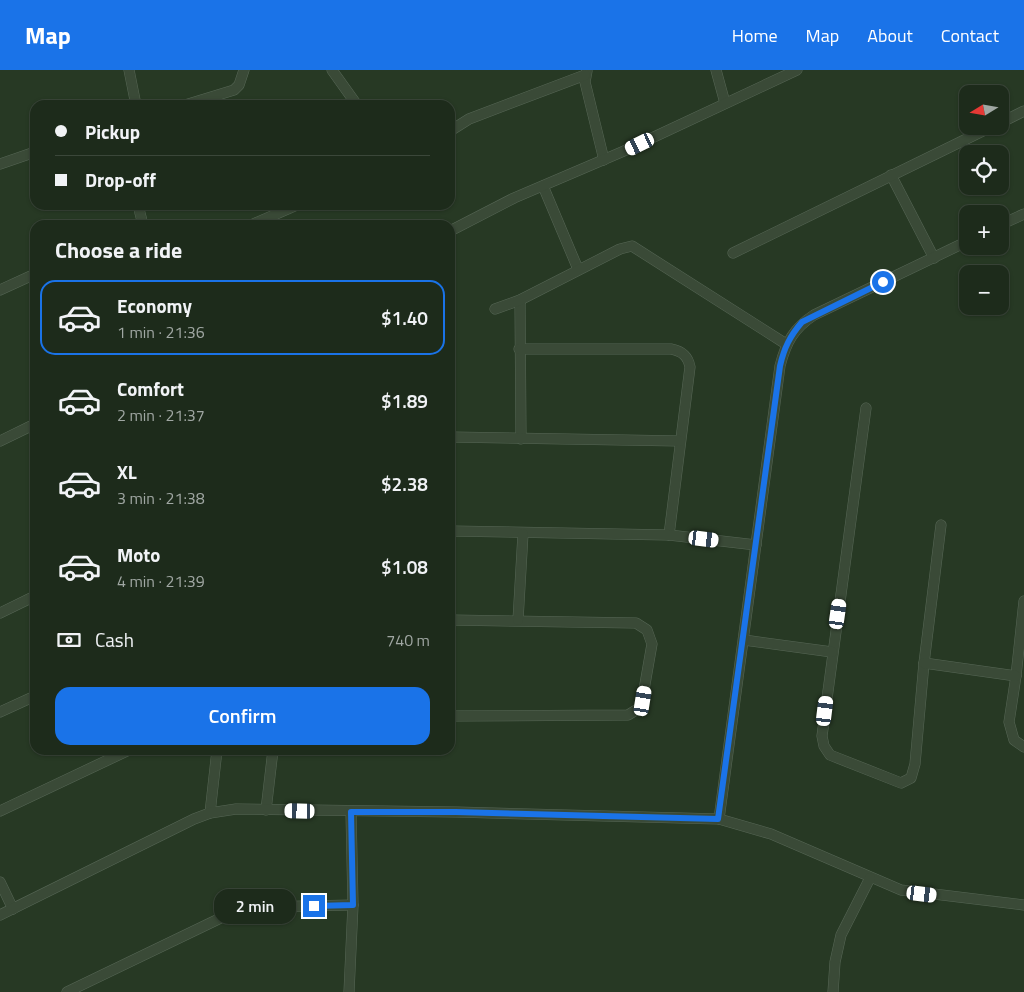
<!DOCTYPE html>
<html lang="en">
<head>
<meta charset="utf-8">
<style>
  :root { --surface:#1d2b1b; --page:#2a3728; --text:#f1f3f6; --muted:#a0a7a3; --line:#3b473a; --accent:#1a73e8 }
  body { margin:0; font-family:"Titillium Web",sans-serif; background:var(--page); color:var(--text); height:100vh; display:flex; flex-direction:column; font-size:19px; white-space:nowrap }
  * { box-sizing:border-box; margin:0 }
  p { font-size:16px; color:var(--muted) }
  .icon { flex:none; width:28px; height:28px; fill:none; stroke:currentColor; stroke-width:2; stroke-linecap:round; stroke-linejoin:round }
  .map { position:relative; flex:1; overflow:hidden }
  .details { position:absolute; left:30px; top:150px; width:425px; height:535px; display:flex; flex-direction:column; background:var(--surface); border-radius:15px; box-shadow:0 1px 4px #0004,0 0 0 1px var(--line) }
  .details>* { flex:none }
  .banner { position:absolute; left:30px; top:30px; width:425px; height:110px; border-radius:15px; box-shadow:0 1px 4px #0004,0 0 0 1px var(--line); display:grid; align-content:center; height:110px; padding:0 25px; background:var(--surface) }
  .needle { width:32px; rotate:259deg }
  .tools { position:absolute; left:959px; top:15px; display:grid; gap:10px }
  .tools a { display:grid; place-items:center; width:50px; height:50px; border-radius:10px; background:var(--surface); box-shadow:0 1px 4px #0004,0 0 0 1px var(--line); font-size:25px }
  .end { position:absolute; width:22px; height:22px; margin:-11px; border:6px solid #1a73e8; background:#fff; box-shadow:0 0 0 2px #fff }
  .from { border-radius:50% }
  .bubble { position:absolute; height:35px; border-radius:15px; background:var(--surface); box-shadow:0 1px 4px #0004,0 0 0 1px var(--line); font-size:16px; font-weight:600; line-height:35px; text-align:center }
  .car { position:absolute; width:15px; height:30px; margin:-15px -8px; border-radius:6px; box-shadow:0 0 4px 1px #0007; background:linear-gradient(#fff 24%,#345 0 40%,#fff 0 76%,#345 0 86%,#fff 0) }
  .banner b { display:flex; align-items:center; gap:18px; height:48px; font-size:19px }
  .banner b+b { border-top:1px solid var(--line) }
  .banner i { width:12px; height:12px; background:var(--text) }
  ul { padding:0; list-style:none }
  li { display:flex; align-items:center; gap:15px; height:75px; margin:0 10px 8px; padding:0 15px; border:2px solid transparent; border-radius:15px }
  li div { flex:1 }
  li b { display:block; font-size:19px }
  li em { font-style:normal; font-weight:600 }
  li.current { border-color:var(--accent) }
  li>.icon { width:45px; height:45px; stroke-width:1.5 }
  h2 { padding:0 25px; font-size:22px; line-height:60px }
  .pay { display:flex; align-items:center; gap:12px; height:55px; padding:0 25px; font-size:19px }
  .pay p { margin-inline-start:auto }
  .primary-button { display:flex; gap:10px; margin-top:auto; padding:10px 25px }
  .primary-button a { flex:1; height:58px; border-radius:15px; background:var(--accent); color:#fff; font-size:20px; font-weight:600; line-height:58px; text-align:center }
  header { display:flex; align-items:center; gap:30px; box-sizing:border-box; height:70px; padding:0 25px; background:var(--accent); color:#fff }
  header strong { font-size:24px }
  nav { display:flex; gap:28px; margin-inline-start:auto; font-size:18px }
  .map>svg:first-child { display:block }
</style>
</head>
<body>
<header>
<strong>Map</strong>
<nav><a>Home</a><a>Map</a><a>About</a><a>Contact</a></nav>
</header>
<div class="map">
<svg width="1024" height="922" viewBox="0 0 1024 922">
  <rect width="100%" height="100%" fill="#273924"/>
  <g fill="none" stroke-linecap="round" stroke-linejoin="round">
    <g stroke="#576756" stroke-width="11">
      <g id="street">
        <path d="M 129,0 L 136,35"/>
        <path d="M 332,0 L 357,35"/>
        <path d="M 716,0 L 725,33"/>
        <path d="M 587,1 L 585,12 L 604,90"/>
        <path d="M 185,35 L 234,20 L 239,15 L 244,0"/>
        <path d="M 1000,53 L 1024,41"/>
        <path d="M 450,61 L 469,49 L 585,5"/>
        <path d="M 0,94 L 35,82"/>
        <path d="M 891,105 L 934,188"/>
        <path d="M 543,116 L 578,199"/>
        <path d="M 138,135 L 143,155"/>
        <path d="M 251,155 L 297,135"/>
        <path d="M 1000,155 L 1024,144"/>
        <path d="M 450,161 L 514,128 L 624,81 L 797,0"/>
        <path d="M 733,183 L 993,56"/>
        <path d="M 0,220 L 35,204"/>
        <path d="M 520,230 L 521,369"/>
        <path d="M 495,239 L 520,230 L 620,179 L 632,176 L 786,274"/>
        <path d="M 519,279 L 671,279 C 682,281 688,286 690,297 L 669,465"/>
        <path d="M 866,338 L 822,666 L 824,676 L 830,685 L 901,713 L 911,708 L 915,694 L 924,593 L 941,455"/>
        <path d="M 450,367 L 680,371"/>
        <path d="M 0,371 L 35,354"/>
        <path d="M 450,461 L 669,465 L 756,475"/>
        <path d="M 1024,531 L 1016,606 L 1009,652 L 1014,670 L 1024,677"/>
        <path d="M 0,543 L 35,526"/>
        <path d="M 450,550 L 636,553 L 647,560 L 652,574 L 641,637 L 628,645 L 450,646"/>
        <path d="M 518,550 L 523,464"/>
        <path d="M 744,570 L 832,582"/>
        <path d="M 924,593 L 1016,606"/>
        <path d="M 0,642 L 35,626"/>
        <path d="M 266,740 L 273,680"/>
        <path d="M 0,741 L 129,680"/>
        <path d="M 210,743 L 217,680"/>
        <path d="M 719,749 L 780,296 C 786,272 794,258 814,245 L 968,171"/>
        <path d="M 0,812 L 13,839"/>
        <path d="M 0,845 L 194,749 L 210,743 L 236,739 L 456,742 L 719,749 L 771,764 L 901,820 L 1024,835"/>
        <path d="M 67,922 L 229,844 L 260,837 L 353,835"/>
        <path d="M 349,922 L 353,835 L 351,742"/>
        <path d="M 833,922 L 835,892 L 841,865 L 870,808"/>
      </g>
    </g>
    <use href="#street" stroke="#3a4a37" stroke-width="10"/>
  </g>
  <g fill="none" stroke-linecap="round" stroke-linejoin="round">
    <path stroke="#1a73e8" stroke-width="6" d="M 314,836 L 353,835 L 351,742 L 456,742 L 718,749 L 780,296 C 784,278 790,266 802,252 L 883,212"/>
  </g>
</svg>
<div class="tools">
<a><svg class="needle" viewBox="-14 -14 28 28"><path d="M0-13l5 13h-10z" fill="#e53935"/><path d="M0 13l5-13h-10z" fill="#a0a7a3"/></svg></a>
<a><svg class="icon" aria-label="locate" viewBox="0 0 24 24"><circle cx="12" cy="12" r="6"/><path d="M12 2v4M12 18v4M2 12h4M18 12h4"/></svg></a>
<a>+</a>
<a>−</a>
</div>
<i class="end from" style="left:883px;top:212px"></i>
<i class="end" style="left:314px;top:836px"></i>
<div class="bubble" style="left:214px;top:819px;width:82px">2 min</div>
<i class="car" style="left:640px;top:74px;rotate:244deg"></i>
<i class="car" style="left:704px;top:469px;rotate:97deg"></i>
<i class="car" style="left:838px;top:544px;rotate:8deg"></i>
<i class="car" style="left:643px;top:631px;rotate:9deg"></i>
<i class="car" style="left:825px;top:641px;rotate:7deg"></i>
<i class="car" style="left:300px;top:741px;rotate:271deg"></i>
<i class="car" style="left:922px;top:824px;rotate:97deg"></i>
<div class="banner">
<b><i class="from"></i>Pickup</b>
<b><i></i>Drop-off</b>
</div>
<section class="details">
<h2>Choose a ride</h2>
<ul>
<li class="current"><svg class="icon" aria-label="car" viewBox="0 0 24 24"><path d="M5 17H2v-5l4-1 3-4h7l3 4 3 1v5h-3M9 17h6M6 11h13"/><circle cx="7" cy="17" r="2"/><circle cx="17" cy="17" r="2"/></svg><div><b>Economy</b><p>1 min · 21:36</p></div><em>$1.40</em></li>
<li><svg class="icon" aria-label="car" viewBox="0 0 24 24"><path d="M5 17H2v-5l4-1 3-4h7l3 4 3 1v5h-3M9 17h6M6 11h13"/><circle cx="7" cy="17" r="2"/><circle cx="17" cy="17" r="2"/></svg><div><b>Comfort</b><p>2 min · 21:37</p></div><em>$1.89</em></li>
<li><svg class="icon" aria-label="car" viewBox="0 0 24 24"><path d="M5 17H2v-5l4-1 3-4h7l3 4 3 1v5h-3M9 17h6M6 11h13"/><circle cx="7" cy="17" r="2"/><circle cx="17" cy="17" r="2"/></svg><div><b>XL</b><p>3 min · 21:38</p></div><em>$2.38</em></li>
<li><svg class="icon" aria-label="car" viewBox="0 0 24 24"><path d="M5 17H2v-5l4-1 3-4h7l3 4 3 1v5h-3M9 17h6M6 11h13"/><circle cx="7" cy="17" r="2"/><circle cx="17" cy="17" r="2"/></svg><div><b>Moto</b><p>4 min · 21:39</p></div><em>$1.08</em></li>
</ul>
<div class="pay"><svg class="icon" aria-label="cash" viewBox="0 0 24 24"><path d="M3 7h18v10H3z"/><circle cx="12" cy="12" r="2"/></svg>Cash<p>740 m</p></div>
<div class="primary-button"><a>Confirm</a></div>
</section>
</div>
</body>
</html>
